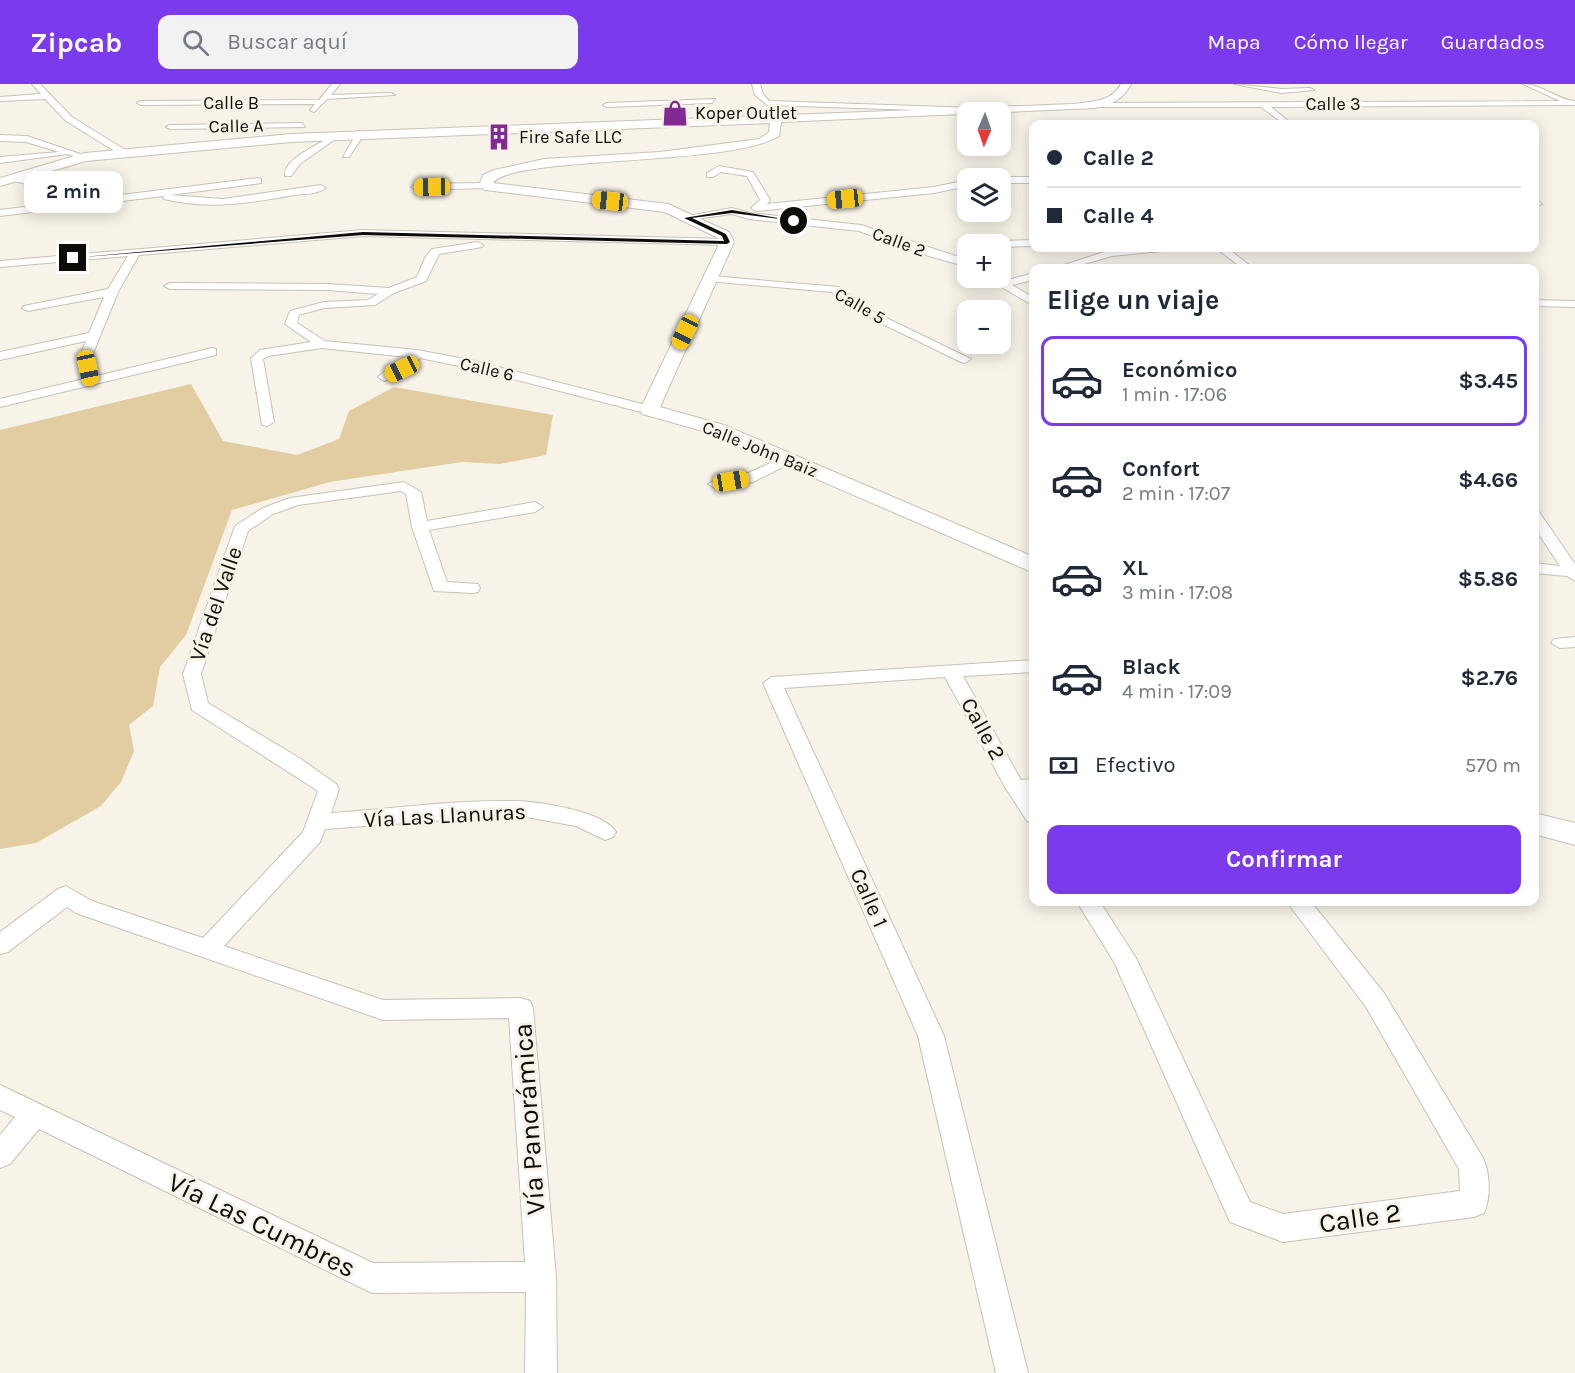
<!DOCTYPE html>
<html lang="es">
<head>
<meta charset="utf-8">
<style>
  :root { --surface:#fff; --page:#f2f2f3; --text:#1f2937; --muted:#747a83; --line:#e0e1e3; --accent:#7c3aed }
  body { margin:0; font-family:Karla,sans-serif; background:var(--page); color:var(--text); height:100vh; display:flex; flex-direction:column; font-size:22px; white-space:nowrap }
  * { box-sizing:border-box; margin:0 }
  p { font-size:20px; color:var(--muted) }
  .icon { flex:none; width:33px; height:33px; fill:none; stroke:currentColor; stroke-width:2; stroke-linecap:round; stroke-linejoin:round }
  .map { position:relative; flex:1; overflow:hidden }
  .details { position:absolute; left:1029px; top:180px; width:510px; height:642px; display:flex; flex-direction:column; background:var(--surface); border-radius:12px; box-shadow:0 3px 15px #0003 }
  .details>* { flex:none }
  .banner { position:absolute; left:1029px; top:36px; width:510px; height:132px; border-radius:12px; box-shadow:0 3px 15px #0003; display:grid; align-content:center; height:132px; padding:0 18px; background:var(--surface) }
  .needle { width:39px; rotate:182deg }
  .fabs { position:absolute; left:957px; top:18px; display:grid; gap:12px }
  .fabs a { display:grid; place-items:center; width:54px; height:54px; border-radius:12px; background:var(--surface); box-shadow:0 3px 15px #0003; font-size:30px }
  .end { position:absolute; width:27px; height:27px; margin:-14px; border:8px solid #0d0c08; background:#fff; box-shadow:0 0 0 3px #fff }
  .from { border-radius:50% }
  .bubble { position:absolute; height:42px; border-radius:12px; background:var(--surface); box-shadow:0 3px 15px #0003; font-size:20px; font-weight:700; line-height:42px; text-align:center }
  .car { position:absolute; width:18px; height:36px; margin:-18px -9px; border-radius:8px; box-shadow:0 0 4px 2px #0007; background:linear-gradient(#f5c518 24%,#345 0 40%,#f5c518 0 76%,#345 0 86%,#f5c518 0) }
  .banner b { display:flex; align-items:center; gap:21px; height:57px; font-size:22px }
  .banner b+b { border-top:2px solid var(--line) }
  .banner i { width:15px; height:15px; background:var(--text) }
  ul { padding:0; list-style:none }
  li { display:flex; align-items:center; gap:18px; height:90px; margin:0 12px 9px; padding:0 6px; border:3px solid transparent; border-radius:12px }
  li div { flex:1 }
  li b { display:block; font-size:22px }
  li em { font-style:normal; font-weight:700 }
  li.active { border-color:var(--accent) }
  li>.icon { width:54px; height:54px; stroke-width:1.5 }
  h2 { padding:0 18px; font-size:27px; line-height:72px }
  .pay { display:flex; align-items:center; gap:15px; height:66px; padding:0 18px; font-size:22px }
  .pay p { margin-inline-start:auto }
  .action { display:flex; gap:12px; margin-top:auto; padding:12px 18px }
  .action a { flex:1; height:69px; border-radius:12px; background:var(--accent); color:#fff; font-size:24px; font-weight:700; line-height:69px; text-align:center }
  header { display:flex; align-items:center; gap:36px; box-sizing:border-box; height:84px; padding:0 30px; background:var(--accent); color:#fff }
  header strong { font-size:28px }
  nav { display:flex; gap:33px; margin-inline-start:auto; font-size:21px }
  .search { width:420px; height:54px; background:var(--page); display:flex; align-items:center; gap:15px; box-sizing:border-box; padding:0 21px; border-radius:12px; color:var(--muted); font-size:22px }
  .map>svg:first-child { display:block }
</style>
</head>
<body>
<header>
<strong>Zipcab</strong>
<div class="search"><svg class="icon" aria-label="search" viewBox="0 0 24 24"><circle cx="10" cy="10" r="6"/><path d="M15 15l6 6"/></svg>Buscar aquí</div>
<nav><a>Mapa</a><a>Cómo llegar</a><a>Guardados</a></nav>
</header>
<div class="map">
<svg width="1575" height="1289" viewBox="0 0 1575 1289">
  <rect width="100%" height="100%" fill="#f8f3e8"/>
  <path fill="#e2cda3" d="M 191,300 L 223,357 L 297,371 L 339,355 L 349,327 L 394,303 L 553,331 L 546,371 L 500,380 L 462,378 L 330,398 L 232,426 L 186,551 L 160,583 L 153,622 L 129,641 L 134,667 L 121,698 L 101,722 L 36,759 L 0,765 L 0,346 Z"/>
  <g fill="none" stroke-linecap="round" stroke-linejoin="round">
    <g stroke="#c7c2b7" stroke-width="2">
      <g id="street">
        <path d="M 32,0 L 40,0 L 72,33 L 127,67 L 127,71 L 121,71 L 66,37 L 45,15 L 0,17 L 0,13 L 41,10 Z"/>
        <path d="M 332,0 L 340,0 L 331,11 L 391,9 L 395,11 L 327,15 L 314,28 L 310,26 L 315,20 L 141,21 L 137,19 L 141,17 L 319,16 Z"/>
        <path d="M 752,0 L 760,0 L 763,10 L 769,17 L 977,24 L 981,26 L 977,28 L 767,21 L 755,11 Z"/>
        <path d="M 1234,0 L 1282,5 L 1310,4 L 1314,6 L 1282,9 Z"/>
        <path d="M 1523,0 C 1542,0 1560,17 1575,17 L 1575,21 L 1271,23 L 1292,40 L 1284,40 L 1261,23 L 1093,23 L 1089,21 L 1093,19 L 1560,17 Z"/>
        <path d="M 715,15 L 712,19 L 607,23 L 603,21 L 607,19 Z"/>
        <path d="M 302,39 L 305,43 L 170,45 L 166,43 L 170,41 Z"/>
        <path d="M 358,47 L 365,49 L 349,73 L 343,73 Z"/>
        <path d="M 334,49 L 341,51 L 300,80 L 291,92 L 285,92 C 284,72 321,62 334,49 Z"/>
        <path d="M 0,51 L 27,52 L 89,73 L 85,76 L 67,70 L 0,79 L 0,73 L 59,68 L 26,58 L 0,57 Z"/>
        <path d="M 719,82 L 753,88 L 770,116 L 767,120 L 934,103 L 968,96 L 968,102 L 934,109 L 756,127 L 751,124 L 760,116 L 747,92 L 721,88 L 713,93 L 707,93 L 707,89 Z"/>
        <path d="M 977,85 L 996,90 L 998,92 C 991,97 979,93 972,88 Z"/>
        <path d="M 12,91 L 40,97 L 95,102 L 100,105 L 95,108 L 40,103 L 9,96 L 9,92 Z"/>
        <path d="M 1000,93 L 1034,93 L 1034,99 L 1000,99 L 1000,94 L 996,94 Z"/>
        <path d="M 258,94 L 261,95 L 261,99 L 170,111 L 223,115 L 321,101 L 326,104 C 318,110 304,110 294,111 C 250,119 208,126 164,115 L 163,112 L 0,132 L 0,126 Z"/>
        <path d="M 485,99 L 488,100 L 488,104 L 416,106 L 411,103 L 416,100 Z"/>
        <path d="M 1534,117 L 1540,118 L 1542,120 L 1534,123 Z"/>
        <path d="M 732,124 L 750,129 L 861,141 L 968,176 L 968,183 L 922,170 L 859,147 L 749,135 L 732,130 L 687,136 L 682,133 Z"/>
        <path d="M 363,146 L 727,155 L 732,158 L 727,161 L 363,152 L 139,171 L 118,208 L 92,272 L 97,292 L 212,264 L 216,265 L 216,271 L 0,323 L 0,315 L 84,295 L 80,272 L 86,257 L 0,276 L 0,268 L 89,249 L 104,213 L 28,227 L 22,224 L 24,222 L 108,205 L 128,172 L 0,183 L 0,177 Z"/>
        <path d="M 1034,156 L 1034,162 L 1000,163 L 1000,160 L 994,160 L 999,157 Z"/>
        <path d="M 478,158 L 483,161 L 482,163 L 439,170 L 426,197 L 394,209 L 375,221 L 324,224 L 299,231 L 297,239 L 325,257 L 417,266 L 475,277 L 654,323 L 654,329 L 649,330 L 474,285 L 420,274 L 407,288 L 384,297 L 378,293 C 386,285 398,282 407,273 L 322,264 L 268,272 L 263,275 L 274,338 L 267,342 L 262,341 L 251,274 L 260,266 L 311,258 L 285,240 L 290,227 L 324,218 L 368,216 L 378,210 L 328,206 L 170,205 L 164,202 L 170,199 L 328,200 L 389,204 L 417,193 L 425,174 L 432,165 Z"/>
        <path d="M 1134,164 L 1166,164 L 1161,167 L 1112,172 L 1070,184 L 1055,184 L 1107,167 Z"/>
        <path d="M 1216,164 L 1227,164 L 1253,184 L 1242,184 Z"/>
        <path d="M 1034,189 L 1034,196 L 1012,201 L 1034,214 L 1034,222 L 986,194 L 999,194 L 1004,197 Z"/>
        <path d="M 711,192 L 839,203 L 874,228 L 971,275 L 965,279 L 961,278 L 866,232 L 832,208 L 707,197 L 705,195 Z"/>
        <path d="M 1534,216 L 1575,217 L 1575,223 L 1534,222 Z"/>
        <path d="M 788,371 L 793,372 L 795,375 L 793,378 L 753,398 L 715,404 L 708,400 L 715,396 L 744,391 Z"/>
        <path d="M 404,398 L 421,408 L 427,437 L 535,418 L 543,423 L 535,428 L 429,446 L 447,498 L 478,500 L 480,504 L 478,508 L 472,509 L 434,507 L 412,443 L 406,410 L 401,407 L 298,421 L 273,430 L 248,447 L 201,590 L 208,619 L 301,675 L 336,700 L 339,705 L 331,729 C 391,725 453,716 513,717 C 537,717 604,727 616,748 L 613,753 L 605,756 L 576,742 L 515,731 L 325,745 L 320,758 L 224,862 L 383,916 L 521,914 L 530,917 L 533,924 L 556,1193 L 557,1289 L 525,1289 L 526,1208 L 372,1209 L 39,1045 L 10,1080 L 0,1084 L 0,1051 L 15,1033 L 0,1026 L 0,1001 L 373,1179 L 525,1178 L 509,934 L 383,936 L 76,829 L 67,823 L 8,868 L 0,870 L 0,848 L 58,805 L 66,802 L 92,817 L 203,854 L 303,748 L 318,707 L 192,626 L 183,590 L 235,442 L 263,424 L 290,414 Z"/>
        <path d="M 1534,426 L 1539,428 L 1575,480 L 1575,497 L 1567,492 L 1534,489 L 1534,479 L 1560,482 L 1534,443 Z"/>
        <path d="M 1575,553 L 1575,563 L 1560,564 L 1551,559 L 1554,555 Z"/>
        <path d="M 1034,576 L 1034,588 L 963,592 L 1021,696 L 1034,695 L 1034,709 L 1030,709 L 1034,715 L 1034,739 L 1027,737 L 1005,703 L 945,593 L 784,604 L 944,952 L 1028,1289 L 996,1289 L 918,952 L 763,599 L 772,593 Z"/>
        <path d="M 1077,818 L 1100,818 L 1136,874 L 1250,1118 L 1283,1130 L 1460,1107 L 1459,1085 L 1366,923 L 1287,818 L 1311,818 L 1384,909 L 1483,1074 C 1490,1089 1491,1113 1484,1129 L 1474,1133 L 1283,1158 L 1230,1138 L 1114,878 Z"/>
      </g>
    </g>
    <g stroke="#c7c2b7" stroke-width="2">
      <g id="secondary">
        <path d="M 1121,0 L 1131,0 C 1123,16 1112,20 1095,24 L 781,38 L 779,52 C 729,83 512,71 493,99 L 668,120 L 729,148 L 734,158 L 660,323 L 724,341 L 1034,473 L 1034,489 L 710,349 L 642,330 L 640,326 L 720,158 L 718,154 L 665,128 L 485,106 L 479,102 L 483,91 L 494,86 L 544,75 L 660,68 L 759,55 L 769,48 L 770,39 L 291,58 L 86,77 L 0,102 L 0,94 L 85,69 L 291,50 L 1072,20 C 1090,18 1112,18 1121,0 Z"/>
        <path d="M 1534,729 L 1575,739 L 1575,761 L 1534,750 Z"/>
      </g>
    </g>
    <use href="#street" fill="#fff" fill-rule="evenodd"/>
    <use href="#secondary" fill="#fff" fill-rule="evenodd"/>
  </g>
  <path fill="#0d0c08" d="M 732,126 L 796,137 L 732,129 L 692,134 L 726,150 L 730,158 L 727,160 L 363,151 L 71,174 L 363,148 L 724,157 L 722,152 L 684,134 Z"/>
  <defs>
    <g id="shop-bare" transform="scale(2.07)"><path d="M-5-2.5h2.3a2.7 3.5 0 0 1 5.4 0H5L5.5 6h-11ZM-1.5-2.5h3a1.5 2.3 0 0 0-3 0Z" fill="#832996" stroke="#f8f3e8" stroke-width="2.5" paint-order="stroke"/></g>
    <g id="building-bare" transform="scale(2.07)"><path d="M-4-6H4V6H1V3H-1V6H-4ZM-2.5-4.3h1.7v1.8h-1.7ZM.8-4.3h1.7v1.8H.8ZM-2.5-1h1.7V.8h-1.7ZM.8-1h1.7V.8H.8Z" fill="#832996" stroke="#f8f3e8" stroke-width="2.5" paint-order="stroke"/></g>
  </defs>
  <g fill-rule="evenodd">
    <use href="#shop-bare" x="675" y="29"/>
    <use href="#building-bare" x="499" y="53"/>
  </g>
  <g text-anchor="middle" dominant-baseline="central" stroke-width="6" stroke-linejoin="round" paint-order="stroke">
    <g font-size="18" fill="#0d0c08" stroke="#f8f3e8">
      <text x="231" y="19">Calle B</text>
      <text x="1333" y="20">Calle 3</text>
      <text transform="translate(236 42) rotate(-1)">Calle A</text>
      <text transform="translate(899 158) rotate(20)">Calle 2</text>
      <text transform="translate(860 222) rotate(30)">Calle 5</text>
      <text transform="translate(487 285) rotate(13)">Calle 6</text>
      <text transform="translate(760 365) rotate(22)">Calle John Baiz</text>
    </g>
    <g font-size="18" fill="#0d0c08" stroke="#f8f3e8" text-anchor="start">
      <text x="695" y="29">Koper Outlet</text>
      <text x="519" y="53">Fire Safe LLC</text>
    </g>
    <g font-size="22" fill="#0d0c08" stroke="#f8f3e8">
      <text transform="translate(216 520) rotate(-71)">Vía del Valle</text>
      <text transform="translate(983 645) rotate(61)">Calle 2</text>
      <text transform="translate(445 732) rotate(-3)">Vía Las Llanuras</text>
      <text transform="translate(869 814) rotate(66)">Calle 1</text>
    </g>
    <g font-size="27" fill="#0d0c08" stroke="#f8f3e8">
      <text transform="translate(529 1035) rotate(-94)">Vía Panorámica</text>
      <text transform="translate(1360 1134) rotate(-8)">Calle 2</text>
      <text transform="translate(262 1141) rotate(26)">Vía Las Cumbres</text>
    </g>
  </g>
</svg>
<div class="fabs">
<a><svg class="needle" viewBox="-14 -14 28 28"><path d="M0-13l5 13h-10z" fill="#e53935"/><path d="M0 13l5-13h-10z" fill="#747a83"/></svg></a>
<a><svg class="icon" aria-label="layers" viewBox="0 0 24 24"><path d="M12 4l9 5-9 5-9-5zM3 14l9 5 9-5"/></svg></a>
<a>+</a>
<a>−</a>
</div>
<i class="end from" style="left:794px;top:137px"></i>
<i class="end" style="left:73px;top:174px"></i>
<div class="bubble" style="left:24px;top:87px;width:99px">2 min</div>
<i class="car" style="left:432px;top:103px;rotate:269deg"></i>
<i class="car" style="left:845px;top:115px;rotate:264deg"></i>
<i class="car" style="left:610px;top:117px;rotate:276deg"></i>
<i class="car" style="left:685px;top:248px;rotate:206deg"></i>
<i class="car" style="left:88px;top:284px;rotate:168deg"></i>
<i class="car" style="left:402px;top:285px;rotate:244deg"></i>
<i class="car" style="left:731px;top:397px;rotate:81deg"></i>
<div class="banner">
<b><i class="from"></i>Calle 2</b>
<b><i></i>Calle 4</b>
</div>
<section class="details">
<h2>Elige un viaje</h2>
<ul>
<li class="active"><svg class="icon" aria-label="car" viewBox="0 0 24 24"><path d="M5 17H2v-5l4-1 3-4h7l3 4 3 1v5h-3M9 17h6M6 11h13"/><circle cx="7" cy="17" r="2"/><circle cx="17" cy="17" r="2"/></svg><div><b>Económico</b><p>1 min · 17:06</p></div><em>$3.45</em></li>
<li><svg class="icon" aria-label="car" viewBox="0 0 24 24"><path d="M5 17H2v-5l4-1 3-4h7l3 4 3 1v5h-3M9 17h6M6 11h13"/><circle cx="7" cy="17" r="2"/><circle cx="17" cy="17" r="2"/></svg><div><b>Confort</b><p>2 min · 17:07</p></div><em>$4.66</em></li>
<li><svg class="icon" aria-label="car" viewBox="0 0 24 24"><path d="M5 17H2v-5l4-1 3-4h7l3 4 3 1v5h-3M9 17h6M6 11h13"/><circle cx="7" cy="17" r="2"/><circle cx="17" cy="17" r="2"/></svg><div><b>XL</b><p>3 min · 17:08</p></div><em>$5.86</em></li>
<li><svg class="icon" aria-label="car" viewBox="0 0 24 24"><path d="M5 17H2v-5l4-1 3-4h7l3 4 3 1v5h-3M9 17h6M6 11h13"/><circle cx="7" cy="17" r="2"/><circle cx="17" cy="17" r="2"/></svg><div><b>Black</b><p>4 min · 17:09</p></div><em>$2.76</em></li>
</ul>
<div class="pay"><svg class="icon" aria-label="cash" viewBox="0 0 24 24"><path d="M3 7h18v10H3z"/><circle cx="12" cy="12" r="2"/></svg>Efectivo<p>570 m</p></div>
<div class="action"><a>Confirmar</a></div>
</section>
</div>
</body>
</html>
